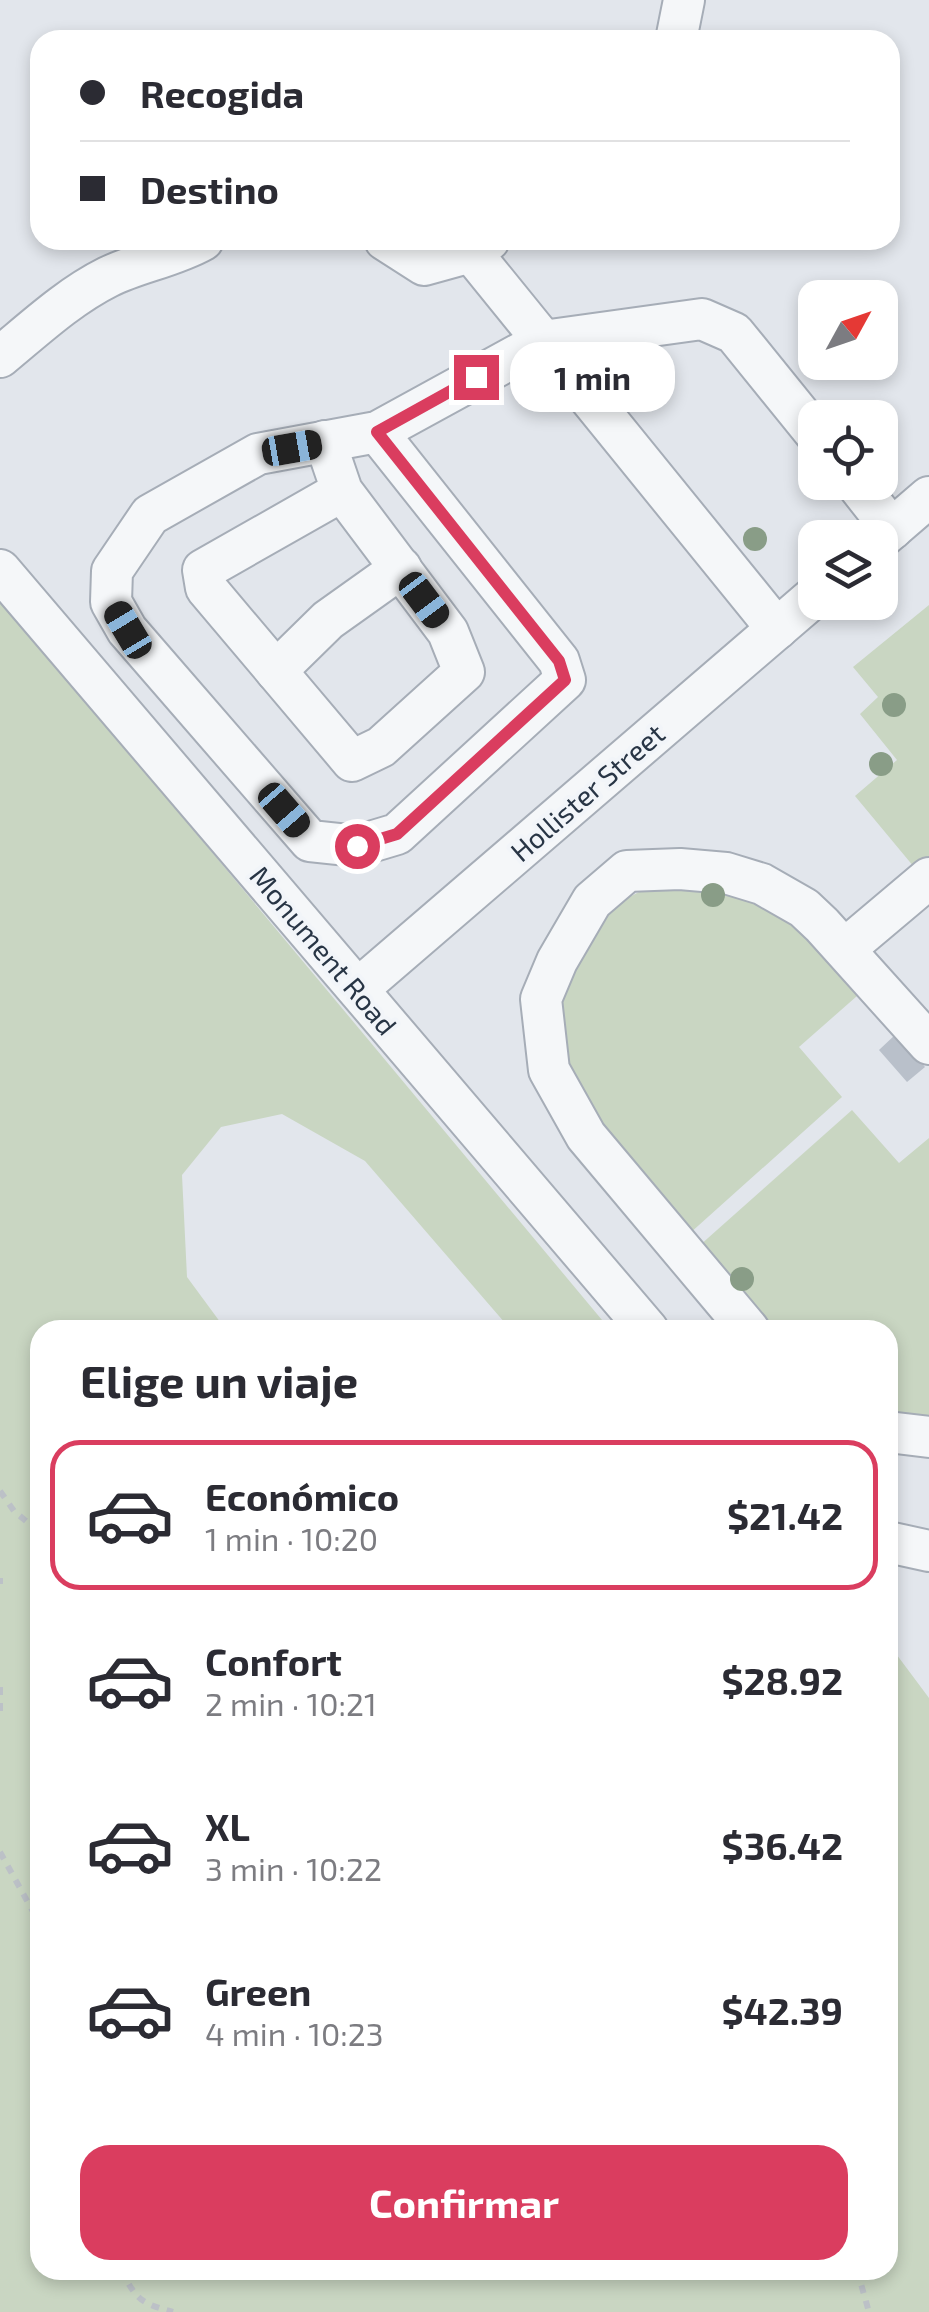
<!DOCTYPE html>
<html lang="es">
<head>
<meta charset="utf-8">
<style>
  :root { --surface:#fff; --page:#f2f2f3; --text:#2b2b33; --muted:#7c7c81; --line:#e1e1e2; --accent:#da3d5f }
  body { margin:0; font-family:"Exo 2",sans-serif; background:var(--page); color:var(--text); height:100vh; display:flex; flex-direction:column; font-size:38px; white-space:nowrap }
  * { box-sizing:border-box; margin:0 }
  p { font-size:32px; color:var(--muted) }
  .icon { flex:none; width:55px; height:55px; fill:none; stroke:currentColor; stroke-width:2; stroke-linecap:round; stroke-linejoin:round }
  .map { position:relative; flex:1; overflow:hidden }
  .details { position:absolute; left:30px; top:1320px; width:868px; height:960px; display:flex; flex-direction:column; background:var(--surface); border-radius:30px; box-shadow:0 5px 15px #0003 }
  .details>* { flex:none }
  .guide { position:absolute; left:30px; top:30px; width:870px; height:220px; border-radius:30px; box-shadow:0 5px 15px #0003; display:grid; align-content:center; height:220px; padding:0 50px; background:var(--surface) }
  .needle { width:65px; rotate:50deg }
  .tools { position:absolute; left:798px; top:280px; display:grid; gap:20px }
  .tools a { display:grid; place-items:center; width:100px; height:100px; border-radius:20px; background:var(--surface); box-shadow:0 5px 15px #0003; font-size:50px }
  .end { position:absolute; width:45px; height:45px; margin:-22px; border:12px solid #da3d5f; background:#fff; box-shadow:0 0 0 5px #fff }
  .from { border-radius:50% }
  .bubble { position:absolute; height:70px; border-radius:30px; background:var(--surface); box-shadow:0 5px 15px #0003; font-size:32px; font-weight:700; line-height:70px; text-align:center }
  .car { position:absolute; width:30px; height:60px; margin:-30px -15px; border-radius:12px; box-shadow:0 0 8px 2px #0007; background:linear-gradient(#222 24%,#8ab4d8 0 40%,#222 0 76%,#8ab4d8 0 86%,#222 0) }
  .guide b { display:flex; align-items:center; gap:35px; height:95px; font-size:38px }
  .guide b+b { border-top:2px solid var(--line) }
  .guide i { width:25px; height:25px; background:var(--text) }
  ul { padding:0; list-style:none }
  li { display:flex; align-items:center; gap:30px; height:150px; margin:0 20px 15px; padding:0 30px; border:5px solid transparent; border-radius:30px }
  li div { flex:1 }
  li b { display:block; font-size:38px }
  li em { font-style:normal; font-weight:700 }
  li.active { border-color:var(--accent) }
  li>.icon { width:90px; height:90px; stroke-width:1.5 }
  h2 { padding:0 50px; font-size:45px; line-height:120px }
  .action { display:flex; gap:20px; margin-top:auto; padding:20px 50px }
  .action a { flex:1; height:115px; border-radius:30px; background:var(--accent); color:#fff; font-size:40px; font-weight:700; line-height:115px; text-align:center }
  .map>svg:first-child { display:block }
</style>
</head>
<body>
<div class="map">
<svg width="929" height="2312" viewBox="0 0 929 2312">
  <rect width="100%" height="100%" fill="#e2e6ec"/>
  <g fill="#c9d6c2">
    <path d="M 0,598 L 607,1326 L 602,1330 L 511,1330 L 365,1161 L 282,1114 L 221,1127 L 182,1175 L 187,1277 L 226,1330 L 40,1330 L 40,2270 L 888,2270 L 888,1643 L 929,1698 L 929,2312 L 0,2312 Z"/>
    <path d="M 929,605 L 929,864 L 919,873 L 855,796 L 897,760 L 860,714 L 878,697 L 853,667 Z"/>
    <path d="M 664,887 L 759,893 L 821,947 L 857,996 L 799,1047 L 842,1097 L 689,1234 L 581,1105 L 559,1048 L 562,990 L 587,934 L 618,903 L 639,892 Z"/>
    <path d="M 852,1110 L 899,1163 L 929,1138 L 929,1426 L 888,1418 L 888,1330 L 770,1330 L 699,1246 Z"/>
  </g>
  <path fill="#b9c0ca" d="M 896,1034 L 925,1067 L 907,1082 L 879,1050 Z"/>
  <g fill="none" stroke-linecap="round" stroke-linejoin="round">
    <g stroke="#a6adb7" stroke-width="44">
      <g id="minor">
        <path d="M 676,40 L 684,0"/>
        <path d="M 385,240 L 424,265 L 471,252 L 489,240"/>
        <path d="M 471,252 L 777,629"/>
        <path d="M 0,357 C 34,329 68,297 108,277 C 138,262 173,257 203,240"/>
        <path d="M 377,432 L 559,661 L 565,680 L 397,834 L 357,846 L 310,841 L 127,630 L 111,602 L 112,571 L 150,515 L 258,454 L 377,432 L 543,341 L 702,319 L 734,333 L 815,433"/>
        <path d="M 325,441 L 342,491 L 203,570 L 206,588 L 352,761 L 381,747 L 464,672 L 448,632 L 342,491"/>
        <path d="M 855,482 L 892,529"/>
        <path d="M 880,539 L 929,497"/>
        <path d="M 0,570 L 648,1330"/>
        <path d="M 276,671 L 328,620 L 401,568"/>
        <path d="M 846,948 L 929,878"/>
        <path d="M 358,989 L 815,596"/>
        <path d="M 749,1330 L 586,1136 L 549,1070 L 541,999 L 557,961 L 592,901 L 627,871 L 680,869 L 726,873 L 762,884 L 804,908 L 822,925 L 929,1044"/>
        <path d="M 888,1432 L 929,1437"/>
        <path d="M 888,1542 L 929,1551"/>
      </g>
    </g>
    <g stroke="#bcc1c7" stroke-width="6" stroke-dasharray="8 8" stroke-linecap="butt">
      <path d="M 0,1491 L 14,1511 L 40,1533"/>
      <path d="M 0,1578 L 0,1584"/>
      <path d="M 0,1687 L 0,1713"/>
      <path d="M 0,1852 L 40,1924"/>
      <path d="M 121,2270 C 137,2300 140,2303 173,2312"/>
      <path d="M 857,2270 L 869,2312"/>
    </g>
    <use href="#minor" stroke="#f5f7f9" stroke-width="40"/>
  </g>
  <g fill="#899d87">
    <circle cx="755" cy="539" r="12"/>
    <circle cx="894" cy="705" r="12"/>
    <circle cx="881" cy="764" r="12"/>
    <circle cx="713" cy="895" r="12"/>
    <circle cx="742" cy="1279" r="12"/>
  </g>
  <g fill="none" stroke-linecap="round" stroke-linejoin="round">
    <path stroke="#da3d5f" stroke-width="12" d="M 357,846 L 397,834 L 565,680 L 559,661 L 377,432 L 476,377"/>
  </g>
  <g text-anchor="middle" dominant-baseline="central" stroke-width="8" stroke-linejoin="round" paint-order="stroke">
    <g font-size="28" fill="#283545" stroke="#f2f5f9">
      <text transform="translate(587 792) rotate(-41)">Hollister Street</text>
      <text transform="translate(324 950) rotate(50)">Monument Road</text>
    </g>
  </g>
</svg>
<div class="tools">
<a><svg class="needle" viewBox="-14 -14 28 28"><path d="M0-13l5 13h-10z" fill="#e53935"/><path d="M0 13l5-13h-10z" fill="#7c7c81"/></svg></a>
<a><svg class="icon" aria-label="locate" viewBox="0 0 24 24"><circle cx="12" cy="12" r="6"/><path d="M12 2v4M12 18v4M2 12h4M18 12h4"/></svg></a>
<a><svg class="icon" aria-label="layers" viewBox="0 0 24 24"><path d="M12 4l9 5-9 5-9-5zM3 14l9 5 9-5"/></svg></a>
</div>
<i class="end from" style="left:357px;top:846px"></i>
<i class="end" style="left:476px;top:377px"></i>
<div class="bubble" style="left:510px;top:342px;width:165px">1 min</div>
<i class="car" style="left:292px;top:448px;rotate:80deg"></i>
<i class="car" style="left:424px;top:600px;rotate:143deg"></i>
<i class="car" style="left:128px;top:630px;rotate:329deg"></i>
<i class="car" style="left:284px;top:810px;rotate:139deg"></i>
<div class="guide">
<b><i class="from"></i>Recogida</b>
<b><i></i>Destino</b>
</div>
<section class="details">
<h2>Elige un viaje</h2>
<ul>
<li class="active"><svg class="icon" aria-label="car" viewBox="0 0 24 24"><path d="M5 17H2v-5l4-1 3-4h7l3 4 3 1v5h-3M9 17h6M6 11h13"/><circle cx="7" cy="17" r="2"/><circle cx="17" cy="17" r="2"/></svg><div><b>Económico</b><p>1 min · 10:20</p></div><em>$21.42</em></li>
<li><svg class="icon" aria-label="car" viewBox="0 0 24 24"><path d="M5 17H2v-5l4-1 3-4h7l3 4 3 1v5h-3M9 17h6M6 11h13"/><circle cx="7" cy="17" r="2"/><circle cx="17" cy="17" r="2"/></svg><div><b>Confort</b><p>2 min · 10:21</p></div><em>$28.92</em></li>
<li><svg class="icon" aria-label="car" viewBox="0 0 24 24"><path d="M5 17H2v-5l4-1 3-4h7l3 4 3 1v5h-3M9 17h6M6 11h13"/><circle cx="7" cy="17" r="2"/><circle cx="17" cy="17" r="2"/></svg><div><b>XL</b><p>3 min · 10:22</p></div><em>$36.42</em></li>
<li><svg class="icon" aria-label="car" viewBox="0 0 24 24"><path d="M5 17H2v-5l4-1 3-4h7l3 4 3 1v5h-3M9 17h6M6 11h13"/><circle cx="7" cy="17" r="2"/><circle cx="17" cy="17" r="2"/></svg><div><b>Green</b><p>4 min · 10:23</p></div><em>$42.39</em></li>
</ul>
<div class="action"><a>Confirmar</a></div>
</section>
</div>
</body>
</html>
